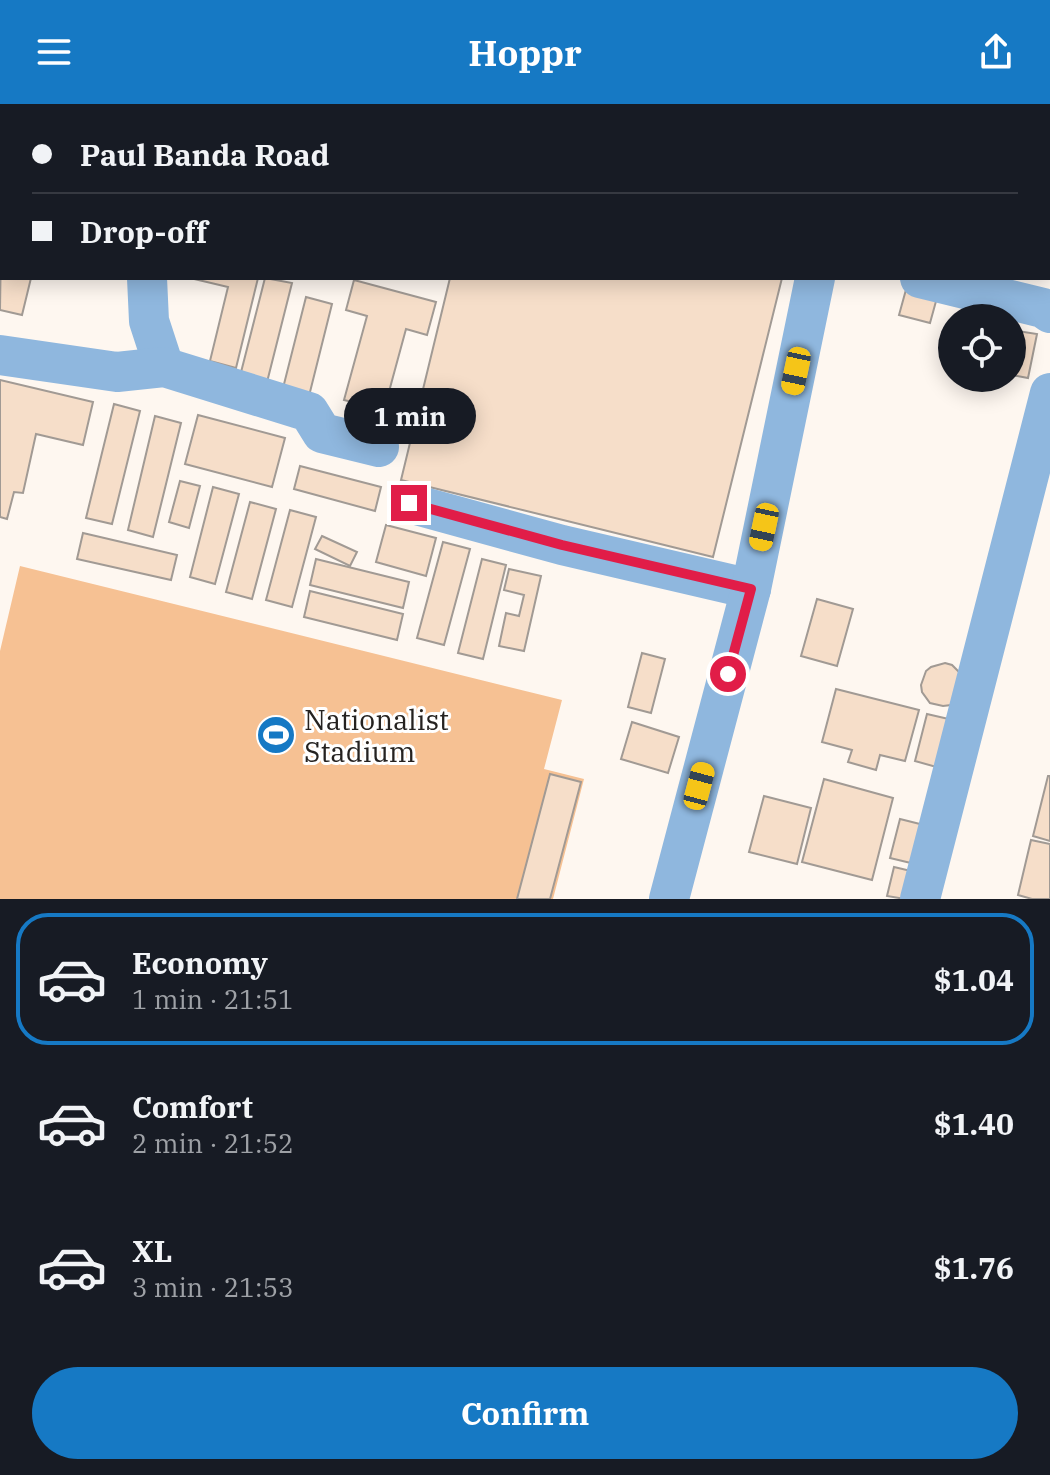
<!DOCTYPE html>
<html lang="en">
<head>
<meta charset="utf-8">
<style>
  :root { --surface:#171b24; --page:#20242c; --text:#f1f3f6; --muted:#9ea1a6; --line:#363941; --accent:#1679c4 }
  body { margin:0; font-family:"IBM Plex Serif",serif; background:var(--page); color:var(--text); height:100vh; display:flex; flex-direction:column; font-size:30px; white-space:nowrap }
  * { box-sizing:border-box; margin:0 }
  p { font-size:26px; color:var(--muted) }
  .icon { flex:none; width:44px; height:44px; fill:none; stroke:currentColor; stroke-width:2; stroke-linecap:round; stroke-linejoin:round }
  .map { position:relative; height:795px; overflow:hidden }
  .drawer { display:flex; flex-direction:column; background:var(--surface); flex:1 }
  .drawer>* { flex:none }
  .banner { position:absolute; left:0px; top:0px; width:1050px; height:176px; box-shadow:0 4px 20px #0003; display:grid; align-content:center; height:176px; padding:0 32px; background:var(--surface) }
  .buttons { position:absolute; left:938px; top:200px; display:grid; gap:16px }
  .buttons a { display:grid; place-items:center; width:88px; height:88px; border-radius:50%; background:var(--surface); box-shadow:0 4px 20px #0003; font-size:40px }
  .end { position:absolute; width:36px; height:36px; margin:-18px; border:10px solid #e11d48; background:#fff; box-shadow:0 0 0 4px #fff }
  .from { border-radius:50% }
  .bubble { position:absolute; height:56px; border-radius:28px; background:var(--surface); box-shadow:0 4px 20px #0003; font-size:26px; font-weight:700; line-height:56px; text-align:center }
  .car { position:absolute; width:24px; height:48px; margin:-24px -12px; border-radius:10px; box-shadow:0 0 6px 2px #0007; background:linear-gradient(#f5c518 24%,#345 0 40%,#f5c518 0 76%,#345 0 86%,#f5c518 0) }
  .banner b { display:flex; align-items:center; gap:28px; height:76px; font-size:30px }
  .banner b+b { border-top:2px solid var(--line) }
  .banner i { width:20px; height:20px; background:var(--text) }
  ul { padding:14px 0 0; list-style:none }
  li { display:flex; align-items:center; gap:24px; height:132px; margin:0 16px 12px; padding:0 16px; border:4px solid transparent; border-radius:32px }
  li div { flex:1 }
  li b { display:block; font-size:30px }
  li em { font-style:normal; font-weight:700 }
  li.on { border-color:var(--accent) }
  li>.icon { width:72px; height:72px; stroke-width:1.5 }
  .action { display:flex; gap:16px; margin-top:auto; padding:16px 32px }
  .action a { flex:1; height:92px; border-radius:48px; background:var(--accent); color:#fff; font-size:32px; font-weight:700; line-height:92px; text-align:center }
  header { display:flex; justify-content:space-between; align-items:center; height:104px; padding:0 32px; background:var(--accent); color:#fff; font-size:36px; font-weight:700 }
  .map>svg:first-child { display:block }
</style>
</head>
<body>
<header><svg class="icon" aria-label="menu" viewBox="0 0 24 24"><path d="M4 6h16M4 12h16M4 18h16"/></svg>Hoppr<svg class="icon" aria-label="share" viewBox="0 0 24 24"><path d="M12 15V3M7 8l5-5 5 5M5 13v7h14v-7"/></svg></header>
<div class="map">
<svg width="1050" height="795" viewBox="0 0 1050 795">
  <rect width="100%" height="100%" fill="#fef7f0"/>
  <path fill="#f6c193" d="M 20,462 L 562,596 L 544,665 L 584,675 L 553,795 L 0,795 L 0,547 Z"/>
  <g fill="#f6dec9" stroke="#a19a94" stroke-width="2">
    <path d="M 2,74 L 2,174 L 31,174 L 22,211 L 0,206 Z"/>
    <path d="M 190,174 L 258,174 L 236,264 L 210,257 L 228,183 Z"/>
    <path d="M 265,174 L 292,179 L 265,286 L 238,280 Z"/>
    <path d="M 450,174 L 782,174 L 713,453 L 401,376 Z"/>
    <path d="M 354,176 L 436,198 L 427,231 L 406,225 L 384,306 L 344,296 L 367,212 L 346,206 Z"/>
    <path d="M 907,182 L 938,190 L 930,219 L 899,211 Z"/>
    <path d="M 306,193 L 332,200 L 308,296 L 282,288 Z"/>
    <path d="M 1012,226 L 1037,230 L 1028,274 L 1012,271 Z"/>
    <path d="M 0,276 L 93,298 L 83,341 L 36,330 L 23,389 L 14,388 L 7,415 L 0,413 Z"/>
    <path d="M 114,300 L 140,307 L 112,420 L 86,414 Z"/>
    <path d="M 198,311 L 285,334 L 272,383 L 185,360 Z"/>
    <path d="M 155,312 L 181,319 L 153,433 L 128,426 Z"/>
    <path d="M 300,362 L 381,383 L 375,407 L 294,385 Z"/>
    <path d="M 180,377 L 200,382 L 189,424 L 169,418 Z"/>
    <path d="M 213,383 L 239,390 L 215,480 L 190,473 Z"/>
    <path d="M 250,398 L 276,405 L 252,495 L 226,488 Z"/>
    <path d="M 290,406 L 316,413 L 292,503 L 266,496 Z"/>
    <path d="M 386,421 L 436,434 L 426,472 L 376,458 Z"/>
    <path d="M 83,429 L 177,451 L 171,476 L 77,455 Z"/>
    <path d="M 322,432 L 357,448 L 350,462 L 315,445 Z"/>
    <path d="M 443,438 L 470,445 L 444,541 L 417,534 Z"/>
    <path d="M 316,455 L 409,478 L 403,504 L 310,481 Z"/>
    <path d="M 482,455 L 506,461 L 483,555 L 458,549 Z"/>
    <path d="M 509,465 L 541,472 L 524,547 L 499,542 L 506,509 L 519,512 L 524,491 L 504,486 Z"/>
    <path d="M 310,487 L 403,510 L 397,536 L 304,513 Z"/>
    <path d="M 817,495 L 853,505 L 837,562 L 801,552 Z"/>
    <path d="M 642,549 L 665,555 L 651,609 L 628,603 Z"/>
    <path d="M 945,559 L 952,561 L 962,571 L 951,601 L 943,602 L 930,599 L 922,588 L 921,581 L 926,567 L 931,563 Z"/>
    <path d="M 836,585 L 919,606 L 905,657 L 880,651 L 876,666 L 848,658 L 852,646 L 822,638 Z"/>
    <path d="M 927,610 L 953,616 L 940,664 L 915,657 Z"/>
    <path d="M 632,618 L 679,633 L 668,669 L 621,655 Z"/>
    <path d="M 550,670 L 581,678 L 550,795 L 517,795 Z"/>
    <path d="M 1048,672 L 1050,672 L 1050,737 L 1033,732 Z"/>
    <path d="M 824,675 L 893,694 L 872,776 L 802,758 Z"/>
    <path d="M 764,692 L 811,704 L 797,760 L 749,748 Z"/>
    <path d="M 900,715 L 924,721 L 915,760 L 890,754 Z"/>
    <path d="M 1031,736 L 1050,740 L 1050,795 L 1032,795 L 1018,791 Z"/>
    <path d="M 894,763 L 911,767 L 905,795 L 887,792 Z"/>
  </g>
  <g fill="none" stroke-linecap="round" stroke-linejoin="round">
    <g stroke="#8fb7de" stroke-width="40">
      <path d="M 297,0 L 306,2"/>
      <path d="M 129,2 L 145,0"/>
      <path d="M 854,2 L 854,0"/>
      <path d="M 147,174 L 149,217 L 164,263"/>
      <path d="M 920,174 L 1043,204 L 1050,209"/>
      <path d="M 0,251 L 117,268 L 164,263 L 309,308 L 322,329 L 379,343"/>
      <path d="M 409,399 L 562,441 L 751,485"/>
      <path d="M 669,795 L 751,485 L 815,174"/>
      <path d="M 920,795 L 1050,289"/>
    </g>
    <g stroke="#2a7cc2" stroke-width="44">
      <path d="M 753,0 L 761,2"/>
      <path d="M 902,0 L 910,2"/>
      <path d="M 1048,35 L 1050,35"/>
      <path d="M 1048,68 L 1050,68"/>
    </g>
  </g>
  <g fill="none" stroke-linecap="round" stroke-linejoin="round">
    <path stroke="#e11d48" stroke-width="10" d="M 409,399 L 562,441 L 751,485 L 728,570"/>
  </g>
  <defs>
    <g id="stadium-disc" transform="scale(2)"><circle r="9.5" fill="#1679c4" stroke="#fff"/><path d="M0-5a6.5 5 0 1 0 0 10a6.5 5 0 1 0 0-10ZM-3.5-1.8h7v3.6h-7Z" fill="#fff"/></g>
  </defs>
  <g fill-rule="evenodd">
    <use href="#stadium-disc" x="276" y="631"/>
  </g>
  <g text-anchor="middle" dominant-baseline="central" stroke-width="6" stroke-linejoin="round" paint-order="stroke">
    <g font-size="28" fill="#252220" stroke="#fff" text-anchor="start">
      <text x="304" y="615">Nationalist<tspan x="304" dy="32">Stadium</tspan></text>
    </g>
  </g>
</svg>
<div class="buttons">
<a><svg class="icon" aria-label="locate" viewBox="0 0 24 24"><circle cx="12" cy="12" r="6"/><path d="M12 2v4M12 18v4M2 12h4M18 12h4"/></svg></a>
</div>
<i class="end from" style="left:728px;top:570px"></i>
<i class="end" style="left:409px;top:399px"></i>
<div class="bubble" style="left:344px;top:284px;width:132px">1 min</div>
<i class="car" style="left:796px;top:267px;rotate:192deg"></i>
<i class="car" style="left:764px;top:423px;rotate:192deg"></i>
<i class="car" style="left:699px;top:682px;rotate:15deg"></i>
<div class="banner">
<b><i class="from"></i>Paul Banda Road</b>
<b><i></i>Drop-off</b>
</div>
</div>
<section class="drawer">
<ul>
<li class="on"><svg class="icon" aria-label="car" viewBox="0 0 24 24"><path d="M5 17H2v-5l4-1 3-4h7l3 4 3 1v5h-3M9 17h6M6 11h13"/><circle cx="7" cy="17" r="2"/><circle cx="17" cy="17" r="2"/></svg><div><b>Economy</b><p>1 min · 21:51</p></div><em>$1.04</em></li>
<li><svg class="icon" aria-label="car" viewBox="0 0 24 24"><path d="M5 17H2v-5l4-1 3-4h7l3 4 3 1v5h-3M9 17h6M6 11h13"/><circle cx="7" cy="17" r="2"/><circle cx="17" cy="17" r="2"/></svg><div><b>Comfort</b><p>2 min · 21:52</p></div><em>$1.40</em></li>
<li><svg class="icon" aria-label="car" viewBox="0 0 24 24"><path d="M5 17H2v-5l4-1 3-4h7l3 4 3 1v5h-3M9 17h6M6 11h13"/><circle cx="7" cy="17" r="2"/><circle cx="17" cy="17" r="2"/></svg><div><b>XL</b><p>3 min · 21:53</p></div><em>$1.76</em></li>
</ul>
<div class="action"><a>Confirm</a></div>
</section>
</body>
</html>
